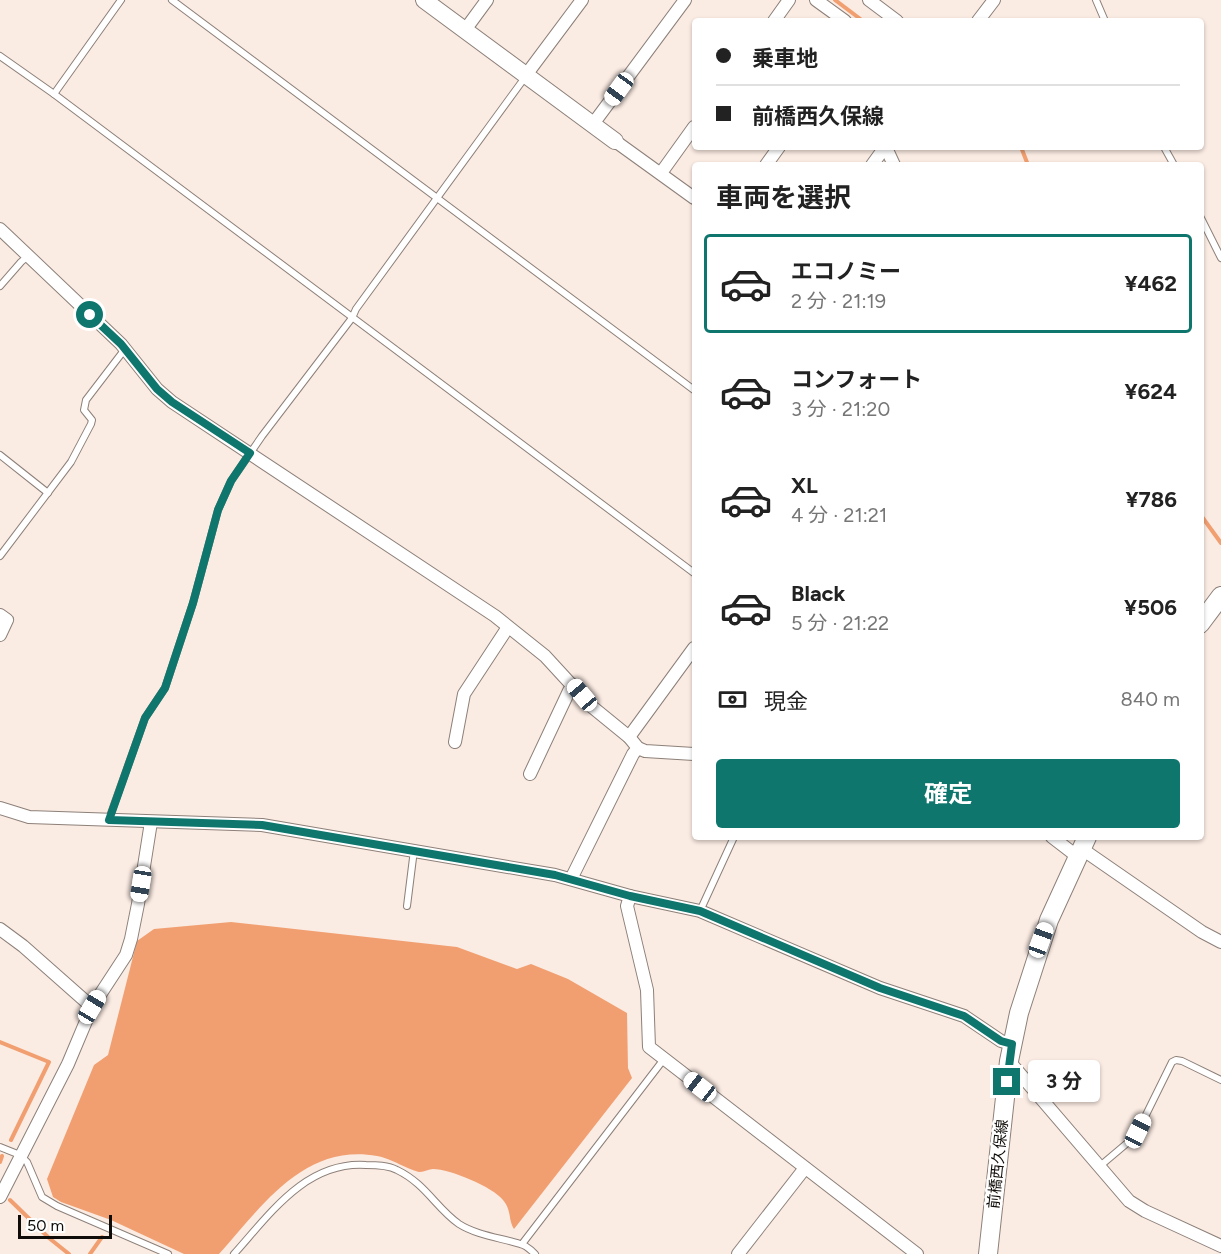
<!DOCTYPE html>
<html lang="ja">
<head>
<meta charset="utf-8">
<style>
  :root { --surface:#fff; --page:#f2f2f2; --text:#222; --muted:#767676; --line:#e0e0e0; --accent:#0f766e }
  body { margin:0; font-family:Figtree,"Noto Sans JP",sans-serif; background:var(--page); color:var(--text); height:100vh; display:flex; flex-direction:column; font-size:22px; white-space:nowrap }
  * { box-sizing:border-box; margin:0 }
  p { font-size:20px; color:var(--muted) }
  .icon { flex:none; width:33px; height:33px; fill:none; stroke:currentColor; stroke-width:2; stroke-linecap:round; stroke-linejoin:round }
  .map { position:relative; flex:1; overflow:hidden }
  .panel { position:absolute; left:692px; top:162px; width:512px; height:678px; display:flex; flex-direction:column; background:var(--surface); border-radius:6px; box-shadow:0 2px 4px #0004 }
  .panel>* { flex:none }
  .hud { position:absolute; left:692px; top:18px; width:512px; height:132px; border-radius:6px; box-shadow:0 2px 4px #0004; display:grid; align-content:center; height:132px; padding:0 24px; background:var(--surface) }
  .scale { position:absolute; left:18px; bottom:15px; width:94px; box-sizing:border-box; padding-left:6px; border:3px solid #0f0b08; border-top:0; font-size:16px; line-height:21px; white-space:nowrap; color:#0f0b08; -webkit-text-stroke:4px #fff; paint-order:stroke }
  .end { position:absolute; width:27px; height:27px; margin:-14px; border:8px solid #0f766e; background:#fff; box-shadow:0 0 0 3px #fff }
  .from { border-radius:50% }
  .bubble { position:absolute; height:42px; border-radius:6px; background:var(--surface); box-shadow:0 2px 4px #0004; font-size:20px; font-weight:700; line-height:42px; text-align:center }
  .car { position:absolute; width:18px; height:36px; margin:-18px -9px; border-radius:8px; box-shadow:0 0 4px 2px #0007; background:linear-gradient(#fff 24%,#345 0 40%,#fff 0 76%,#345 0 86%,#fff 0) }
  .hud b { display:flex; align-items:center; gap:21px; height:57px; font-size:22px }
  .hud b+b { border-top:2px solid var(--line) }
  .hud i { width:15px; height:15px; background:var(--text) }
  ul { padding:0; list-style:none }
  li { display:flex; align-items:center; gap:18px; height:99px; margin:0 12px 9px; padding:0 12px; border:3px solid transparent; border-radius:6px }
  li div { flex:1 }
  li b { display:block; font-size:22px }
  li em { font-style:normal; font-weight:700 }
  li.selected { border-color:var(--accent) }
  li>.icon { width:54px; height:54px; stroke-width:1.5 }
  h2 { padding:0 24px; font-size:27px; line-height:72px }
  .pay { display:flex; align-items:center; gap:15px; height:66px; padding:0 24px; font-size:22px }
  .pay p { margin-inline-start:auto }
  .cta { display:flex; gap:12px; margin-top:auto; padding:12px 24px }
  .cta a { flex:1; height:69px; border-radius:6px; background:var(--accent); color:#fff; font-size:24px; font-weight:700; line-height:69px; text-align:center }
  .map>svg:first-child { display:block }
</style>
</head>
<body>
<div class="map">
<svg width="1221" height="1254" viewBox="0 0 1221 1254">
  <rect width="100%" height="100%" fill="#faebe3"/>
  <path fill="#f19f70" d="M 231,922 L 457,947 L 517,969 L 531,964 L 568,979 L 627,1013 L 628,1068 L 632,1078 L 514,1229 C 508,1220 512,1211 503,1200 C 493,1187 450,1169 433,1169 C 429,1169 424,1172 420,1172 C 410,1171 391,1158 377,1156 C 304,1143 262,1206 219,1254 L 184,1254 L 111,1220 L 61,1202 L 53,1197 L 47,1179 L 94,1065 L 108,1055 L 137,941 L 154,929 Z"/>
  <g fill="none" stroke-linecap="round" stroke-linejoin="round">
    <g stroke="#f19f70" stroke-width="4">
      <path d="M 835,0 L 863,21"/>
      <path d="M 1021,147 L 1028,165"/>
      <path d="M 1200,514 L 1221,543"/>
      <path d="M 0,1042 L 49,1062 L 11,1140"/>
      <path d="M 0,1162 L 2,1156"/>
      <path d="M 10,1200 L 49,1238 L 69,1254"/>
      <path d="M 90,1254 L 102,1237"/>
    </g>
    <g stroke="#8d8079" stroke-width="8">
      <g id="lane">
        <path d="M 172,0 L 694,390"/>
        <path d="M 1096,0 L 1105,21"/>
        <path d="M 0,56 L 54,94 L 694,573"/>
        <path d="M 54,94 L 121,0"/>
        <path d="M 1164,147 L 1174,165"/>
        <path d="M 1200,216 L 1221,258"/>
        <path d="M 0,286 L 21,262 L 28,256"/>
        <path d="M 0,455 L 48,493"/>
        <path d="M 0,556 L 71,462 L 91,424 L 92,420 L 84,410 L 86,400 L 125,349"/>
        <path d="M 109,819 L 145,718 L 165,688 L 193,603 L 218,510 L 231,481 L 262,436 L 352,318 L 356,309 L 526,76"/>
        <path d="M 407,906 L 414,850"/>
        <path d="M 700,911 L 734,837"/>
        <path d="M 0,1147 L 20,1155 L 27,1162 L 42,1197 L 57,1206 L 168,1254"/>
        <path d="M 1100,1166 L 1132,1139 L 1138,1131 L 1172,1062 L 1176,1060 L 1182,1061 L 1221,1080"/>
        <path d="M 522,1244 L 664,1059"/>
        <path d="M 234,1254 C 270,1214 306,1161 366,1165 C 376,1165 388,1165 397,1170 C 426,1184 436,1208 459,1224 C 476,1235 501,1238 520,1244 C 526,1245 531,1250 535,1254"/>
      </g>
    </g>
    <g stroke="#8d8079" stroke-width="14">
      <g id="street">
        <path d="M 816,0 L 845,21"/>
        <path d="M 869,0 L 897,21"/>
        <path d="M 774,21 L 789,0"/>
        <path d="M 978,21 L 994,0"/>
        <path d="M 465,30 L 487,0"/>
        <path d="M 526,75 L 582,0"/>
        <path d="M 593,124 L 685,0"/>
        <path d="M 615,141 L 694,198"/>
        <path d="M 884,149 L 888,152 L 894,165"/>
        <path d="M 766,165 L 779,147"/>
        <path d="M 872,165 L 885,147"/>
        <path d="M 661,173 L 694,127"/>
        <path d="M 0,229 L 121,344 L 157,389 L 172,402 L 495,616 L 545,656 L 591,706 L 629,737 L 638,748 L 645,751 L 694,754"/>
        <path d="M 0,615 L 7,620 L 0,635"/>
        <path d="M 629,737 L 694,648"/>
        <path d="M 455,742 L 464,694 L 508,627"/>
        <path d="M 530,774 L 569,691 L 574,685"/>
        <path d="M 0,808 L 29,817 L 262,825 L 555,875 L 630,896 L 700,911 L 880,988 L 964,1016 L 1001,1041 L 1012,1044"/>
        <path d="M 1052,837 L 1078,857"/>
        <path d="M 1082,849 L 1202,932 L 1221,942"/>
        <path d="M 571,879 L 633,754 L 638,748"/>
        <path d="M 630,896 L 627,906 L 647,990 L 649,1047 L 917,1254"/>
        <path d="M 0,929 L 23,946 L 92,1007"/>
        <path d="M 1009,1061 L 1129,1201 L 1145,1211 L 1221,1246"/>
        <path d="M 0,1197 L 68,1064 L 92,1007 L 126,955 L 131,939 L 138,904 L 151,822"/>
        <path d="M 738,1254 L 805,1168"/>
      </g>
    </g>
    <g stroke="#8d8079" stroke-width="18">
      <path id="secondary" d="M 424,0 L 615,141"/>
    </g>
    <g stroke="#8d8079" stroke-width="20">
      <g id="primary">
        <path d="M 1200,624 L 1221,596"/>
        <path d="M 988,1254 L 1009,1061 L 1019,1013 L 1049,920 L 1087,837"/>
      </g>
    </g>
    <use href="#lane" stroke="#fff" stroke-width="6"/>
    <use href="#street" stroke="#fff" stroke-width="12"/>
    <use href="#secondary" stroke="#fff" stroke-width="16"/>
    <use href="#primary" stroke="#fff" stroke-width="18"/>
  </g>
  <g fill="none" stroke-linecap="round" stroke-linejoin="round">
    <path stroke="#0f766e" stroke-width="8" d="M 90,315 L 121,344 L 157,389 L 172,402 L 250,453 L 231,481 L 218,510 L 193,603 L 165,688 L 145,718 L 109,820 L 262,825 L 555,875 L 630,896 L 700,911 L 880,988 L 964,1016 L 1001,1041 L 1012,1044 L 1007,1082"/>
  </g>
  <g text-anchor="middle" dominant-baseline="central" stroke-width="5" stroke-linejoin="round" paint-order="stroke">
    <g font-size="15" fill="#0f0b08" stroke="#fff">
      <text transform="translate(998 1164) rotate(-84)">前橋西久保線</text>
    </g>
  </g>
</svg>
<div class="scale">50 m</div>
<i class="end from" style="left:90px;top:315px"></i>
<i class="end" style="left:1007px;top:1082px"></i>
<div class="bubble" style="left:1028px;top:1060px;width:72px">3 分</div>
<i class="car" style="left:619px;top:89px;rotate:216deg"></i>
<i class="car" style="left:582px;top:695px;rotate:320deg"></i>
<i class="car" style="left:141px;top:884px;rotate:189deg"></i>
<i class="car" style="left:1041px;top:940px;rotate:20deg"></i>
<i class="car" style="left:92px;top:1007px;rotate:31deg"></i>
<i class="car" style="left:700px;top:1087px;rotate:308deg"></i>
<i class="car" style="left:1138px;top:1131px;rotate:26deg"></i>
<div class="hud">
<b><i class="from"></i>乗車地</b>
<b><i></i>前橋西久保線</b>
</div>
<section class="panel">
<h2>車両を選択</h2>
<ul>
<li class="selected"><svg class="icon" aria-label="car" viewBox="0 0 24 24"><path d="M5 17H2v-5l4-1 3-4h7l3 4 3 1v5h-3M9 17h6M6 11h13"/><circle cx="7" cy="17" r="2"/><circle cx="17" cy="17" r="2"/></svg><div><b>エコノミー</b><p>2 分 · 21:19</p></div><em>¥462</em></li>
<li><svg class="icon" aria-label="car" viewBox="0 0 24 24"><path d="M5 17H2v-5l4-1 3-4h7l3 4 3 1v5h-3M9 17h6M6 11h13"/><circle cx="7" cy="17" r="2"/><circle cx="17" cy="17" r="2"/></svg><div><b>コンフォート</b><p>3 分 · 21:20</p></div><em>¥624</em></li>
<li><svg class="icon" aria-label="car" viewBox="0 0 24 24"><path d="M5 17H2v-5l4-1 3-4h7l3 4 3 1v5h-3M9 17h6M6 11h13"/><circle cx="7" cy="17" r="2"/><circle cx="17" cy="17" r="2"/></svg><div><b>XL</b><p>4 分 · 21:21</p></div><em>¥786</em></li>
<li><svg class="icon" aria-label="car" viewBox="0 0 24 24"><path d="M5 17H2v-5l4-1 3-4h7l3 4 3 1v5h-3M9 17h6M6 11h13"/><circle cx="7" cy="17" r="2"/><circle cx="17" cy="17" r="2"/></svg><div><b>Black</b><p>5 分 · 21:22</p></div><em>¥506</em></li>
</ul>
<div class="pay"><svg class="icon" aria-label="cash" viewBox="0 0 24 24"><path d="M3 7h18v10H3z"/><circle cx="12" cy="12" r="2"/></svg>現金<p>840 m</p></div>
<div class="cta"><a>確定</a></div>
</section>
</div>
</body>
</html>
